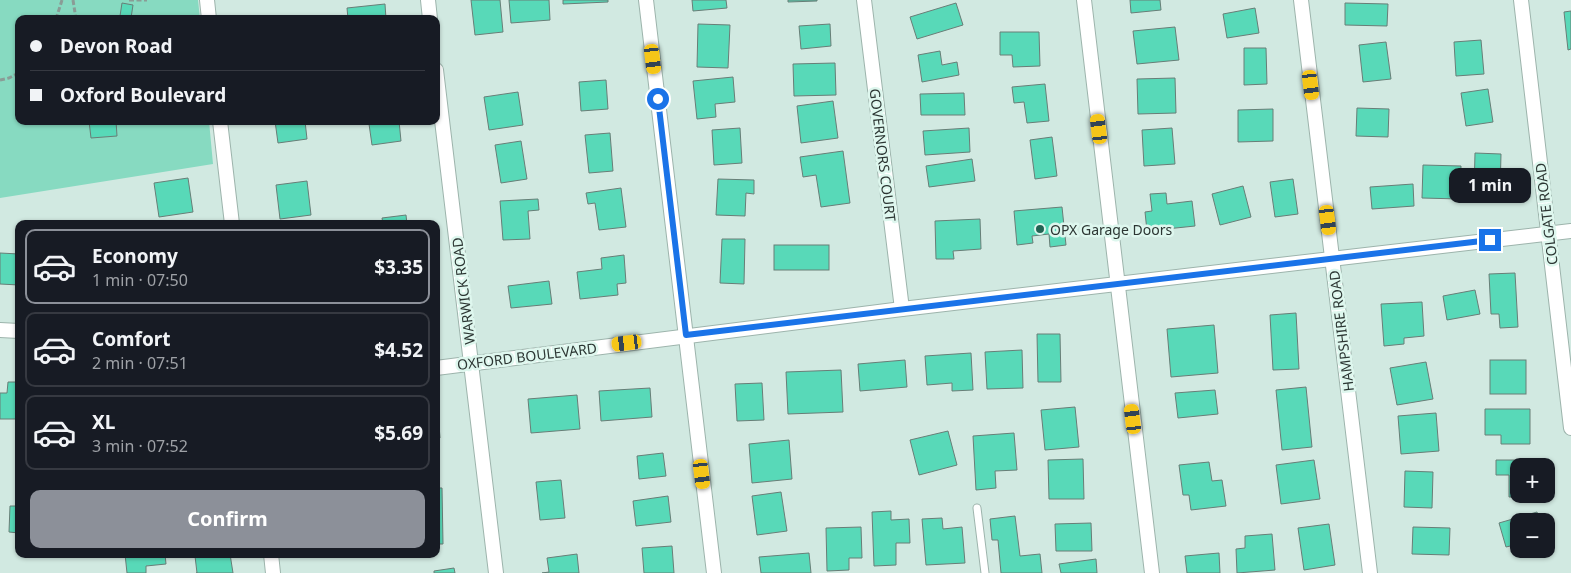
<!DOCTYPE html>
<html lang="en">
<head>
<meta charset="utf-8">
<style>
  :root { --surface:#171b24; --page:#242831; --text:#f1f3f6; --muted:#9ea1a6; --line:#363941; --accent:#8c9099 }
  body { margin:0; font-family:"Noto Sans",sans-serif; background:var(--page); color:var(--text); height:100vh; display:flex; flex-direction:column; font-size:19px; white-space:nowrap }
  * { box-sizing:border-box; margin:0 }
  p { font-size:16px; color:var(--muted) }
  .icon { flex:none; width:28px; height:28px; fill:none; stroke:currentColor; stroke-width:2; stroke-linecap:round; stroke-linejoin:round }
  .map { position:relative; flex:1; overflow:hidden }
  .sheet { position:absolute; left:15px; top:220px; width:425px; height:338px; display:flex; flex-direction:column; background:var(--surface); border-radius:10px; box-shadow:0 1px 4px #0004 }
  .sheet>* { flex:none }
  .banner { position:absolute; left:15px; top:15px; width:425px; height:110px; border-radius:10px; box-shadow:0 1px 4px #0004; display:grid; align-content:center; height:110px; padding:0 15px; background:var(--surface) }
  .controls { position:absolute; left:1510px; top:458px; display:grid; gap:10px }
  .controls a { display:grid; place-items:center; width:45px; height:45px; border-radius:10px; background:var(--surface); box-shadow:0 1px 4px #0004; font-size:25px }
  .end { position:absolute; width:22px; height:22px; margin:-11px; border:6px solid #1a73e8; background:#fff; box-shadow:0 0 0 2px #fff }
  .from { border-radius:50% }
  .bubble { position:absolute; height:35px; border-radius:10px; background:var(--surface); box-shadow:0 1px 4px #0004; font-size:16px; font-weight:700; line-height:35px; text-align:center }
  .car { position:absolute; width:15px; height:30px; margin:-15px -8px; border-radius:6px; box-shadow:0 0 4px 1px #0007; background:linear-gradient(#f5c518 24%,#345 0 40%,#f5c518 0 76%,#345 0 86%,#f5c518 0) }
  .banner b { display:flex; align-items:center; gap:18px; height:48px; font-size:19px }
  .banner b+b { border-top:1px solid var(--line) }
  .banner i { width:12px; height:12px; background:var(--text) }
  ul { padding:9px 0 0; list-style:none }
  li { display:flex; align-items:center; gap:15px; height:75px; margin:0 10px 8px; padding:0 5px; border:2px solid var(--line); border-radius:10px }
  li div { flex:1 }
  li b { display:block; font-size:19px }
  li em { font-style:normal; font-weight:700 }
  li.current { border-color:var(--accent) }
  li>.icon { width:45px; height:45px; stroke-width:1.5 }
  .primary-button { display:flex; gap:10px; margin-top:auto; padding:10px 15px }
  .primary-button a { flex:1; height:58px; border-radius:10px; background:var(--accent); color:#fff; font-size:20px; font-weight:700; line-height:58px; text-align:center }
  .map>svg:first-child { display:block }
</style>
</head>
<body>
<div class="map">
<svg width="1571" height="573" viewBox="0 0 1571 573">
  <rect width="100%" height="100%" fill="#d1e9e1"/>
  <path fill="#87dac1" d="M 0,0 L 198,0 L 200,19 L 19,19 L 19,121 L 209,121 L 213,164 L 0,198 Z"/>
  <g fill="#58d9b8" stroke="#687e77">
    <path d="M 471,0 L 500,0 L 503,32 L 475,35 Z"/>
    <path d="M 509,0 L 549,0 L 550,20 L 511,23 Z"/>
    <path d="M 563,0 L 608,0 L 608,2 L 563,4 Z"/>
    <path d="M 692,0 L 726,0 L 727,8 L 693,11 Z"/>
    <path d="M 788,0 L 817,0 L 817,1 L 788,2 Z"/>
    <path d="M 1130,0 L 1160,0 L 1161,10 L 1131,13 Z"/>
    <path d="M 122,3 L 133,5 L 131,18 L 120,16 Z"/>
    <path d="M 956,3 L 963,25 L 917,39 L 910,17 Z"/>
    <path d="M 1345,3 L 1388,4 L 1387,26 L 1345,25 Z"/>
    <path d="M 385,4 L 386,19 L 348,19 L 347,8 Z"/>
    <path d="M 1255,8 L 1259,33 L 1227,38 L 1223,14 Z"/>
    <path d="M 1571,11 L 1571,49 L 1568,50 L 1564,12 Z"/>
    <path d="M 698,24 L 730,25 L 728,68 L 697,67 Z"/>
    <path d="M 830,24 L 831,46 L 801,49 L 799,26 Z"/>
    <path d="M 1175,27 L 1179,60 L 1137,64 L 1133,31 Z"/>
    <path d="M 1000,32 L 1039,32 L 1040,66 L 1013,67 L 1012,55 L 1000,55 Z"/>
    <path d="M 1481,40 L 1484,74 L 1456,76 L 1454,42 Z"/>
    <path d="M 1386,42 L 1391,79 L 1363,82 L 1359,45 Z"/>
    <path d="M 1244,48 L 1266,48 L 1267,84 L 1244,85 Z"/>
    <path d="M 940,51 L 942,65 L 957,62 L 959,75 L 922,82 L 918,55 Z"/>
    <path d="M 835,63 L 836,95 L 794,96 L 793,64 Z"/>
    <path d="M 733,77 L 735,102 L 715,104 L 716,117 L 697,119 L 693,81 Z"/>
    <path d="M 1175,78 L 1176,113 L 1138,114 L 1137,79 Z"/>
    <path d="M 606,80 L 608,109 L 581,111 L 579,82 Z"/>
    <path d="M 1045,84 L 1049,121 L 1027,123 L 1024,102 L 1014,103 L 1012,87 Z"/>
    <path d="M 1488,89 L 1493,122 L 1466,126 L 1461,93 Z"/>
    <path d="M 518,92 L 523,125 L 489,130 L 484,97 Z"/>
    <path d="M 964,93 L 965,115 L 921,115 L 920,94 Z"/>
    <path d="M 833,101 L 838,138 L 801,143 L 797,106 Z"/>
    <path d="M 1357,108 L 1389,109 L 1388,137 L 1356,136 Z"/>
    <path d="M 1273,109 L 1273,141 L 1238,142 L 1238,110 Z"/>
    <path d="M 89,121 L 116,121 L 117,136 L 91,138 Z"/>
    <path d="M 275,121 L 305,121 L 307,139 L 278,143 Z"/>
    <path d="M 377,121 L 399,121 L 401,141 L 372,145 L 369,124 L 378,123 Z"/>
    <path d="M 740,128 L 742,163 L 714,165 L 712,130 Z"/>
    <path d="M 969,128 L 970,152 L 925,155 L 923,131 Z"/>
    <path d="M 1172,128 L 1175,164 L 1144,166 L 1142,130 Z"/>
    <path d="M 610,133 L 613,171 L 589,173 L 585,135 Z"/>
    <path d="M 1052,137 L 1057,176 L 1035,179 L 1030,140 Z"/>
    <path d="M 521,141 L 527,179 L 501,183 L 495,145 Z"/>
    <path d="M 843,151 L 850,203 L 821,207 L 816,175 L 803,177 L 800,157 Z"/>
    <path d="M 1475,153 L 1501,154 L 1500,193 L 1474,192 Z"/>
    <path d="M 972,159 L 975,181 L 929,187 L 926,166 Z"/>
    <path d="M 1423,165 L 1461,166 L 1460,199 L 1422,198 Z"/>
    <path d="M 188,178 L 193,212 L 159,217 L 154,183 Z"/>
    <path d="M 718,179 L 754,180 L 754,194 L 746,193 L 745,216 L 716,215 Z"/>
    <path d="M 1293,179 L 1298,214 L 1275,217 L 1270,182 Z"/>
    <path d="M 307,181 L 311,215 L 280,219 L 276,185 Z"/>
    <path d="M 1413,184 L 1414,206 L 1372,209 L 1370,187 Z"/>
    <path d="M 1243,186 L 1251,217 L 1220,225 L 1212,194 Z"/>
    <path d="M 621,188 L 626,227 L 599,230 L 595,203 L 588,204 L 586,193 Z"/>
    <path d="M 1166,193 L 1167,204 L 1192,201 L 1195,226 L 1147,231 L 1145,212 L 1152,211 L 1150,194 Z"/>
    <path d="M 538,199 L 539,210 L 528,211 L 530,239 L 503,240 L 500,201 Z"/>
    <path d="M 1062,207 L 1066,245 L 1050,247 L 1049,234 L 1032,236 L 1033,243 L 1017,245 L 1014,211 Z"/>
    <path d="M 406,215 L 407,224 L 383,224 L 382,218 Z"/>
    <path d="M 980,219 L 981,249 L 953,251 L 954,259 L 936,259 L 935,221 Z"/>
    <path d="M 722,239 L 745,239 L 744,284 L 720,283 Z"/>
    <rect x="774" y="245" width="55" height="25"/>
    <path d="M 0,253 L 19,254 L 19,285 L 0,284 Z"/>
    <path d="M 624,255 L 626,283 L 617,284 L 618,295 L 580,299 L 577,272 L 602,269 L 601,258 Z"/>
    <path d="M 1515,273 L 1518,327 L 1500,328 L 1499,314 L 1491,314 L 1489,274 Z"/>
    <path d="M 549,281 L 552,304 L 511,308 L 508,286 Z"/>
    <path d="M 1475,290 L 1480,314 L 1447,320 L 1443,296 Z"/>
    <path d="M 1422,302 L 1424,336 L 1404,338 L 1404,344 L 1384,346 L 1381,304 Z"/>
    <path d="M 1296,313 L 1299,369 L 1273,370 L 1270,315 Z"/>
    <path d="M 1214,325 L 1218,373 L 1171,377 L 1167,329 Z"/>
    <path d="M 1037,334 L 1060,334 L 1061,382 L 1038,382 Z"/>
    <path d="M 1022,350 L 1023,388 L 987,389 L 985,352 Z"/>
    <path d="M 971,353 L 973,390 L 952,391 L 952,383 L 927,385 L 925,356 Z"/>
    <path d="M 905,360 L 907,387 L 860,391 L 858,364 Z"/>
    <rect x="1490" y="360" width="36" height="34"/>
    <path d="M 1426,362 L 1433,399 L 1397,405 L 1390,368 Z"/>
    <path d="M 841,370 L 843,412 L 788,414 L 786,372 Z"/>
    <path d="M 8,382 L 19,382 L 19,419 L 0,419 L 0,393 L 7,393 Z"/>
    <path d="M 762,383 L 764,420 L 737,421 L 735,384 Z"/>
    <path d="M 1306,387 L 1312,447 L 1282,450 L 1276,390 Z"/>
    <path d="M 650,388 L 652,417 L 601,421 L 599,391 Z"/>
    <path d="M 1215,390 L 1218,414 L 1178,418 L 1175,393 Z"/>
    <path d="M 577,395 L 580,429 L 531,433 L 528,399 Z"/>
    <path d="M 1075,407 L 1079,447 L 1045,450 L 1041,410 Z"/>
    <path d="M 1485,409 L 1530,409 L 1530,444 L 1501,444 L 1501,435 L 1485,435 Z"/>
    <path d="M 436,413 L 438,413 L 440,438 L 436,438 Z"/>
    <path d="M 1436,413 L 1439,451 L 1401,454 L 1398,416 Z"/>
    <path d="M 948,431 L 957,465 L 919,475 L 910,440 Z"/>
    <path d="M 1014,433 L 1017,470 L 995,471 L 996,488 L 976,490 L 973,436 Z"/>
    <path d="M 789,440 L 792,479 L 752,483 L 749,444 Z"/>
    <path d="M 663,453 L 666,476 L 639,479 L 637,456 Z"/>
    <path d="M 1083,459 L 1084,499 L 1049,499 L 1048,460 Z"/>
    <path d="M 1314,460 L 1320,499 L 1281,504 L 1276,465 Z"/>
    <path d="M 1496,460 L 1536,460 L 1537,466 L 1519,466 L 1519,494 L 1537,494 L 1537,497 L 1509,497 L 1509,475 L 1496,475 Z"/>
    <path d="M 1209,462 L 1212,481 L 1222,480 L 1226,506 L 1191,510 L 1189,495 L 1183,495 L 1179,465 Z"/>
    <path d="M 1405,471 L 1433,472 L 1432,508 L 1404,507 Z"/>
    <path d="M 561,480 L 565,518 L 540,520 L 536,482 Z"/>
    <path d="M 436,488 L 442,488 L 443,544 L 436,544 Z"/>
    <path d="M 781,492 L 787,531 L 757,535 L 752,496 Z"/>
    <path d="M 668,496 L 671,522 L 636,526 L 633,501 Z"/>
    <path d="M 10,506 L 19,506 L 19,533 L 9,532 Z"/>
    <path d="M 891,511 L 891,520 L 909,519 L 910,543 L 896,543 L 896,565 L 874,566 L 872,512 Z"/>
    <path d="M 1537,512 L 1540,521 L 1519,521 L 1519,544 L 1506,547 L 1499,523 Z"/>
    <path d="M 1015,516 L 1020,556 L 1040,554 L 1042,573 L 1001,573 L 998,540 L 992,540 L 990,519 Z"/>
    <path d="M 942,518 L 943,529 L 962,527 L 965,563 L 926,565 L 922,519 Z"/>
    <path d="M 1091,523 L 1092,551 L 1056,551 L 1055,524 Z"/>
    <path d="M 1329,524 L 1335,565 L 1304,570 L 1298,528 Z"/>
    <path d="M 861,527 L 862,558 L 849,558 L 849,570 L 827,571 L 826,528 Z"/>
    <path d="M 1413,527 L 1450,528 L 1449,555 L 1412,554 Z"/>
    <path d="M 1272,534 L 1275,570 L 1237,573 L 1236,549 L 1245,548 L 1245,536 Z"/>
    <path d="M 672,546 L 674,573 L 644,573 L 642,548 Z"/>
    <path d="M 809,553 L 811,573 L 761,573 L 759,557 Z"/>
    <path d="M 1219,553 L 1220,573 L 1187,573 L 1185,556 Z"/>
    <path d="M 125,554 L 165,554 L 166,564 L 146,566 L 146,573 L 127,573 Z"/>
    <path d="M 219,554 L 230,554 L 233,573 L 196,573 L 197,573 L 195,556 Z"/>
    <path d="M 577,554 L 579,573 L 542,573 L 549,572 L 547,558 Z"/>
    <path d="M 1096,559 L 1097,573 L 1061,573 L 1059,564 Z"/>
    <path d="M 454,568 L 455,573 L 434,573 L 434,571 Z"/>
  </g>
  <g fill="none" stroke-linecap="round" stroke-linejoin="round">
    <g stroke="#9db4ac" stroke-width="9">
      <path id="lane" d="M 977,508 L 985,573"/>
    </g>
    <g stroke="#9db4ac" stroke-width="16">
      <g id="street">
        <path d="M 207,0 L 209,19"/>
        <path d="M 428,0 L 430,19"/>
        <path d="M 646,0 L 714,573"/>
        <path d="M 864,0 L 902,309"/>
        <path d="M 1084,0 L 1152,573"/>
        <path d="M 1301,0 L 1370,573"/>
        <path d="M 1521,0 L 1571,428"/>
        <path d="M 436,70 L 496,573"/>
        <path d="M 220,121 L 232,224"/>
        <path d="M 0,330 L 19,331"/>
        <path d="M 436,368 L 902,309 L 1571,231"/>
        <path d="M 271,554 L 273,573"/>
      </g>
    </g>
    <g stroke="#8a9c96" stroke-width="3" stroke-dasharray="5 2.5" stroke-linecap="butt">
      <path d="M 73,0 L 76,19"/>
      <path d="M 129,0 L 147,0"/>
      <path d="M 56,19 L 62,0"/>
      <path d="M 0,80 L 9,78 L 19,73"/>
    </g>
    <use href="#lane" stroke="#fff" stroke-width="7"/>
    <use href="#street" stroke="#fff" stroke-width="14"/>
  </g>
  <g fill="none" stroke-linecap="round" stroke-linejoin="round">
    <path stroke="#1a73e8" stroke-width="6" d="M 658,99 L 686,335 L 1490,240"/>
  </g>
  <circle fill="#226353" stroke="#def7ee" stroke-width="2" cx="1040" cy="229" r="5"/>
  <g text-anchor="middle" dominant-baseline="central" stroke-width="5" stroke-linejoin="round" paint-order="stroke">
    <g font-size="14" fill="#2c3633" stroke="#def7ee">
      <text transform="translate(883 155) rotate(83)">GOVERNORS COURT</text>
      <text transform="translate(1546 214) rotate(-97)">COLGATE ROAD</text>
      <text transform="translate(463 291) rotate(-97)">WARWICK ROAD</text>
      <text transform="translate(1341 331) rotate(-97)">HAMPSHIRE ROAD</text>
      <text transform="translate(527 356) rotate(-7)">OXFORD BOULEVARD</text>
    </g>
    <g font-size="14" fill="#2c3633" stroke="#def7ee" text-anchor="start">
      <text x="1050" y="229">OPX Garage Doors</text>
    </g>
  </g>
</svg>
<div class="controls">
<a>+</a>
<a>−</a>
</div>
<i class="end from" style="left:658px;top:99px"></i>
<i class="end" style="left:1490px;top:240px"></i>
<div class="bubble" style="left:1449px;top:168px;width:82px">1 min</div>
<i class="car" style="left:653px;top:59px;rotate:173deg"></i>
<i class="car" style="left:1311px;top:85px;rotate:173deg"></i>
<i class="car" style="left:1099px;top:129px;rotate:353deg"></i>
<i class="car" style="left:1328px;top:220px;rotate:173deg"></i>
<i class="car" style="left:627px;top:343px;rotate:263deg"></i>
<i class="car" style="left:1133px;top:419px;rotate:353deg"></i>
<i class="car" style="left:702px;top:474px;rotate:173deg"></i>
<div class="banner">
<b><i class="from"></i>Devon Road</b>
<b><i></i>Oxford Boulevard</b>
</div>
<section class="sheet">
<ul>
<li class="current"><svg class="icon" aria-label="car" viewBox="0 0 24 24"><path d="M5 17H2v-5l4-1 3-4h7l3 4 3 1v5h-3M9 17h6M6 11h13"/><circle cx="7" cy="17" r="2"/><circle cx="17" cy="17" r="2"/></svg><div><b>Economy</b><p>1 min · 07:50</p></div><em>$3.35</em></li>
<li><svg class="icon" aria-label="car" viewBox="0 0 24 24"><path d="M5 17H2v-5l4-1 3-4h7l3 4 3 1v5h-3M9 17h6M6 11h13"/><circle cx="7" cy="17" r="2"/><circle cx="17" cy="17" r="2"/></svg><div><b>Comfort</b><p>2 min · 07:51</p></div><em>$4.52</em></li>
<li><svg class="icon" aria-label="car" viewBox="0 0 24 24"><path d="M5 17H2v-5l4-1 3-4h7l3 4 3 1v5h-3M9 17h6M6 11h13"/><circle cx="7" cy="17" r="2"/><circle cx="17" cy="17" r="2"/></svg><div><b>XL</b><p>3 min · 07:52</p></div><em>$5.69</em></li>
</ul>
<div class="primary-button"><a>Confirm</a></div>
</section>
</div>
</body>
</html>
